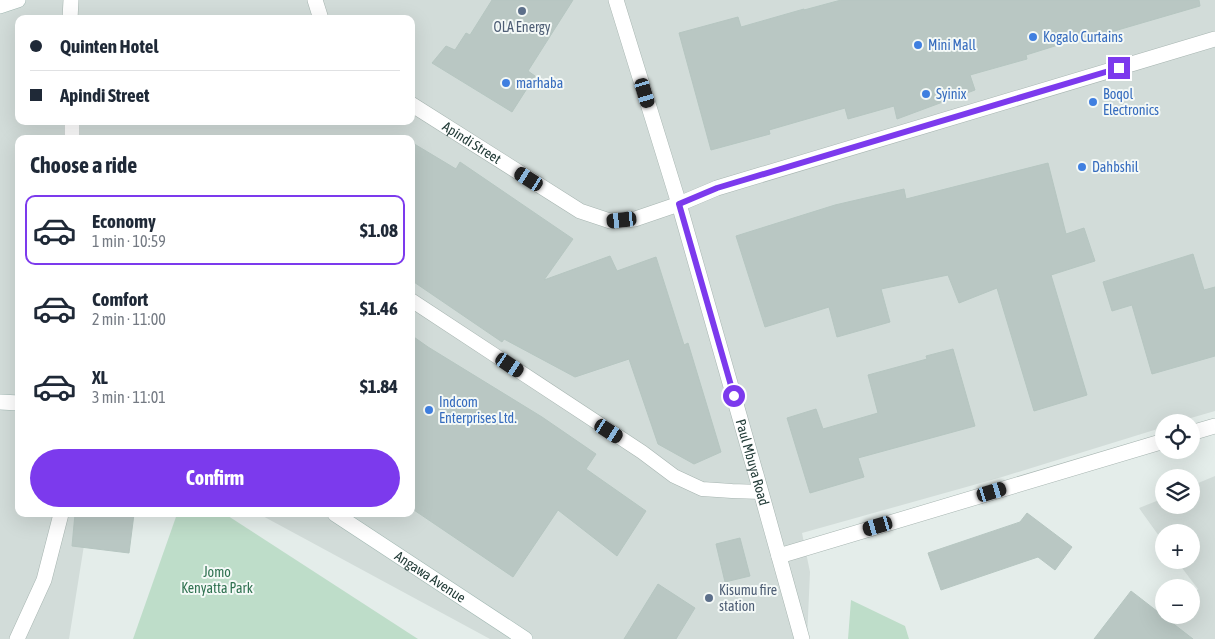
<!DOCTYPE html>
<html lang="en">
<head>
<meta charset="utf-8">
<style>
  :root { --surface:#fff; --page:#f2f2f3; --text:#1f2937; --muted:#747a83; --line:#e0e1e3; --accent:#7c3aed }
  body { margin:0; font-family:"Asap Condensed",sans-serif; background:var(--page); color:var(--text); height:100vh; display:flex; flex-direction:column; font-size:19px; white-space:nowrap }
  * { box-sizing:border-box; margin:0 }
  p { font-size:16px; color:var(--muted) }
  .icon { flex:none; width:28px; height:28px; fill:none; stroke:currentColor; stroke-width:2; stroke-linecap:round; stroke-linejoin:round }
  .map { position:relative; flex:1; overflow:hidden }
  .panel { position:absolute; left:15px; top:135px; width:400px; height:382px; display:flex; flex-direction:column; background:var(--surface); border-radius:10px; box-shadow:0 5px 20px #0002 }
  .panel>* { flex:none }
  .banner { position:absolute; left:15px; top:15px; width:400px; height:110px; border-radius:10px; box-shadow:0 5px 20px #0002; display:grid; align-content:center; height:110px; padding:0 15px; background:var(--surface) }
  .controls { position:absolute; left:1155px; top:414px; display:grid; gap:10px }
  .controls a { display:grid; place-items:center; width:45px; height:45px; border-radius:50%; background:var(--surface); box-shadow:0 5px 20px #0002; font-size:25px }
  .end { position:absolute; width:22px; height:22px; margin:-11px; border:6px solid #7c3aed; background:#fff; box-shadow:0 0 0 2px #fff }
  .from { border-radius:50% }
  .car { position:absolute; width:15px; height:30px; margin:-15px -8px; border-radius:6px; box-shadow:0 0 4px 1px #0007; background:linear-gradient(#222 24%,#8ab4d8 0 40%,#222 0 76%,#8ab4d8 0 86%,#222 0) }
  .banner b { display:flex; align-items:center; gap:18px; height:48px; font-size:19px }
  .banner b+b { border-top:1px solid var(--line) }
  .banner i { width:12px; height:12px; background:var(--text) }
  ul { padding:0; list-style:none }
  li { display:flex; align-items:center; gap:15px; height:70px; margin:0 10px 8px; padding:0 5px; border:2px solid transparent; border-radius:10px }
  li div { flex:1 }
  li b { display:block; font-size:19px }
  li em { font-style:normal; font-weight:700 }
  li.on { border-color:var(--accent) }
  li>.icon { width:45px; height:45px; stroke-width:1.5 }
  h2 { padding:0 15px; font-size:22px; line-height:60px }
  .cta { display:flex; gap:10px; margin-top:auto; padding:10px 15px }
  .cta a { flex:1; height:58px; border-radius:30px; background:var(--accent); color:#fff; font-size:20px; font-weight:700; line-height:58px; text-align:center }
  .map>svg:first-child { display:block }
</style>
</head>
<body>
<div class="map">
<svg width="1215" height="639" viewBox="0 0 1215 639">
  <rect width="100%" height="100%" fill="#e4edea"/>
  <g fill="#d2dcd9" fill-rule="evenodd">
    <path d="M 0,0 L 1215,0 L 1215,411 L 1177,422 L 1164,422 L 1164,427 L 1002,477 L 802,533 L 810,572 L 807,639 L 490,639 L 259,514 L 411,514 L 411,139 L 19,139 L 19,514 L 89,514 L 69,639 L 0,639 ZM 19,19 L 411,19 L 411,121 L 19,121 Z"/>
    <path d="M 1215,476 L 1215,639 L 1153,639 L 1174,615 L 1191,615 L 1191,596 L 1198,589 L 1176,560 L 1191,560 L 1191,532 L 1164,532 L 1164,543 L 1139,508 L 1164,498 L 1164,505 L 1191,505 L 1191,486 Z"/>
  </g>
  <g fill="#beddc9">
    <path d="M 177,514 L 225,514 L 418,639 L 133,639 Z"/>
    <path d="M 851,600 L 905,626 L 909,639 L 848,639 Z"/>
  </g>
  <g fill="#b9c7c3" stroke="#b6c6c1">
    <path d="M 492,0 L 573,0 L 528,71 L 535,76 L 512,112 L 432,63 L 446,46 L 455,50 L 466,33 L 470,35 Z"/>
    <path d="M 841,0 L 1199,0 L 1200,6 L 1104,34 L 1103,31 L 1026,55 L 1027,59 L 970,75 L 975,90 L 897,119 L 894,106 L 848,119 L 845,108 L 769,130 L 770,134 L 711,150 L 679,33 L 738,17 L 741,27 L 804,9 L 804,10 Z"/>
    <path d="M 411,142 L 456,169 L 460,162 L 573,239 L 544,280 L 610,256 L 617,271 L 656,257 L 684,345 L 688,343 L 721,452 L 694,464 L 658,444 L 629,359 L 575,377 L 504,339 L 502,342 L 411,280 Z"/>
    <path d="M 1048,163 L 1066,234 L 1084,228 L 1095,261 L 1051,275 L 1087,395 L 1034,411 L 997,288 L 959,303 L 948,275 L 881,289 L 890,322 L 837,337 L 829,307 L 765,327 L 736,236 L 835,205 L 904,189 L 906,199 Z"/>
    <path d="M 1193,254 L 1204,290 L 1215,287 L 1215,356 L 1152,374 L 1132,305 L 1112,311 L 1103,282 Z"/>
    <path d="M 411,335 L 428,347 L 542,417 L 596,454 L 586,469 L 646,511 L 617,556 L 558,510 L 513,577 L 411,508 Z"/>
    <path d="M 953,349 L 975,426 L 858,458 L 864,477 L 810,493 L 787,418 L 816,409 L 823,429 L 878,413 L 868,375 L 927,359 L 926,356 Z"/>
    <path d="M 1027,513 L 1072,547 L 1055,570 L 1038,557 L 941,590 L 928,553 L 1020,522 Z"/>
    <path d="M 75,514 L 134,514 L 129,553 L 72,546 Z"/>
    <path d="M 740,538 L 750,576 L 725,582 L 716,544 Z"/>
    <path d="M 658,584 L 695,608 L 676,639 L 624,639 Z"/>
    <path d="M 1131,591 L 1193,639 L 1094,639 Z"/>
  </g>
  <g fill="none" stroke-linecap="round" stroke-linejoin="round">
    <g stroke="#a7b5b1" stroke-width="15">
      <path id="service" d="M 411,300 L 642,452 L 674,476 L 702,489 L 732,491 L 761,492"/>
    </g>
    <g stroke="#a7b5b1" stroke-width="16">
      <path id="pedestrian" d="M 17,639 L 44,580 L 61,514"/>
    </g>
    <g stroke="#a7b5b1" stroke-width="16">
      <g id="minor">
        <path d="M 315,0 L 321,19"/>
        <path id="s1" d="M 616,0 L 679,204 L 761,492 L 802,639"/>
        <path d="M 70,19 L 71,0"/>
        <path id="s2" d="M 411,104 L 580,211 L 610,221 L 635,219 L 679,204 L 717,188 L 1215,39"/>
        <path d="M 72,139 L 72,121"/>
        <path d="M 1191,433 L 1215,426"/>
        <path d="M 779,556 L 1164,441"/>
      </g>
    </g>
    <g stroke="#a2b8b3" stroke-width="16">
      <g id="secondary">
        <path d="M 0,6 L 18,0"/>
        <path d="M 0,402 L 19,403"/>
        <path id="s3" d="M 335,514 L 525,639"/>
      </g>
    </g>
    <use href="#service" stroke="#fff" stroke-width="14"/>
    <use href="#pedestrian" stroke="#fff" stroke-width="15"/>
    <use href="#minor" stroke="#fff" stroke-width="15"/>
    <use href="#secondary" stroke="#fff" stroke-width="15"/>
  </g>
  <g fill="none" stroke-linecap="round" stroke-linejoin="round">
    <path stroke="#7c3aed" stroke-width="6" d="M 734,396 L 679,204 L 717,188 L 1119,68"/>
  </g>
  <g fill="#5c6f8a" stroke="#f4f9f7" stroke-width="2">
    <circle cx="522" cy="11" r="5"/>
    <circle cx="709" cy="598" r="5"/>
  </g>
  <g fill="#3f7fe0" stroke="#f4f9f7" stroke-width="2">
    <circle cx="1033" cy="37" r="5"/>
    <circle cx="918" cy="45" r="5"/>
    <circle cx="506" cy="83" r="5"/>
    <circle cx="926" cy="94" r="5"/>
    <circle cx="1093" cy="102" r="5"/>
    <circle cx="1082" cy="167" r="5"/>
    <circle cx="429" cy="410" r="5"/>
  </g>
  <g text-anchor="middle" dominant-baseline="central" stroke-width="4" stroke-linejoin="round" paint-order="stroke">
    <g font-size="14" fill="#4e5e75" stroke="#f4f9f7">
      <text x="522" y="27">OLA Energy</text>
      <text x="719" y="590" text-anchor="start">Kisumu fire<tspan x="719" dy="16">station</tspan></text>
    </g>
    <g font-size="14" fill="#366cbe" stroke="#f4f9f7" text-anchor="start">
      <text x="1043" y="37">Kogalo Curtains</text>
      <text x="928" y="45">Mini Mall</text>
      <text x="516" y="83">marhaba</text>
      <text x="936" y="94">Syinix</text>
      <text x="1103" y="94">Boqol<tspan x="1103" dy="16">Electronics</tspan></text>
      <text x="1092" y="167">Dahbshil</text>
      <text x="439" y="402">Indcom<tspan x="439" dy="16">Enterprises Ltd.</tspan></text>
    </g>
    <g font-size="14" fill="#243d39" stroke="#f4f9f7">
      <text stroke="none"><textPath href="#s2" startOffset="72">Apindi Street</textPath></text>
      <text stroke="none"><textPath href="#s1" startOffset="482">Paul Mbuya Road</textPath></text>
      <text stroke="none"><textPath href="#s3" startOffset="114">Angawa Avenue</textPath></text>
    </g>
    <g font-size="14" fill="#307251" stroke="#f4f9f7">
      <text x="217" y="572">Jomo<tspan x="217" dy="16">Kenyatta Park</tspan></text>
    </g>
  </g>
</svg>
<div class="controls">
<a><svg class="icon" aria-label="locate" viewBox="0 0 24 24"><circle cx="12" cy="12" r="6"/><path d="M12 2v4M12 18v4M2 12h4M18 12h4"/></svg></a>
<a><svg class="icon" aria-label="layers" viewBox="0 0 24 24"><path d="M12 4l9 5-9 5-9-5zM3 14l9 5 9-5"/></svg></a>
<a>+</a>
<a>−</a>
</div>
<i class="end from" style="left:734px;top:396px"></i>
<i class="end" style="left:1119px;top:68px"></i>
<i class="car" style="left:645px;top:93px;rotate:163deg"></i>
<i class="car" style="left:529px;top:179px;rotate:302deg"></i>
<i class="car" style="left:622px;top:220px;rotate:264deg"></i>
<i class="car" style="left:510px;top:365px;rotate:124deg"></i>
<i class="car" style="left:609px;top:431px;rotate:123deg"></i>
<i class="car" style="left:992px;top:492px;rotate:73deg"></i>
<i class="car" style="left:878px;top:526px;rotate:254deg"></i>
<div class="banner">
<b><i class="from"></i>Quinten Hotel</b>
<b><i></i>Apindi Street</b>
</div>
<section class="panel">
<h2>Choose a ride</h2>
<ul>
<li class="on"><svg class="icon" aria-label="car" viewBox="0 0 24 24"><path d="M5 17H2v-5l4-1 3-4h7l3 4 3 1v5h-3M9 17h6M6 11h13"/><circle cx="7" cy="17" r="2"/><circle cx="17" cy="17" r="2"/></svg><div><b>Economy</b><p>1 min · 10:59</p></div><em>$1.08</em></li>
<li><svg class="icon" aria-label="car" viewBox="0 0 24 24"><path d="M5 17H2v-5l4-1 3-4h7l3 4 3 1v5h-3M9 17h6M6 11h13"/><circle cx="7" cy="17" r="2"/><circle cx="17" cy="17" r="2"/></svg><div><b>Comfort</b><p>2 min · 11:00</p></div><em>$1.46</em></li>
<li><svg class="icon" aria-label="car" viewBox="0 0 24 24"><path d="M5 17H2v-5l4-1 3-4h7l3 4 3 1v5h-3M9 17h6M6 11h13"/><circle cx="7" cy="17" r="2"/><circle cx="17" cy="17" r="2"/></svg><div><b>XL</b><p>3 min · 11:01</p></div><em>$1.84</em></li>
</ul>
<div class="cta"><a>Confirm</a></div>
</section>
</div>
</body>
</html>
